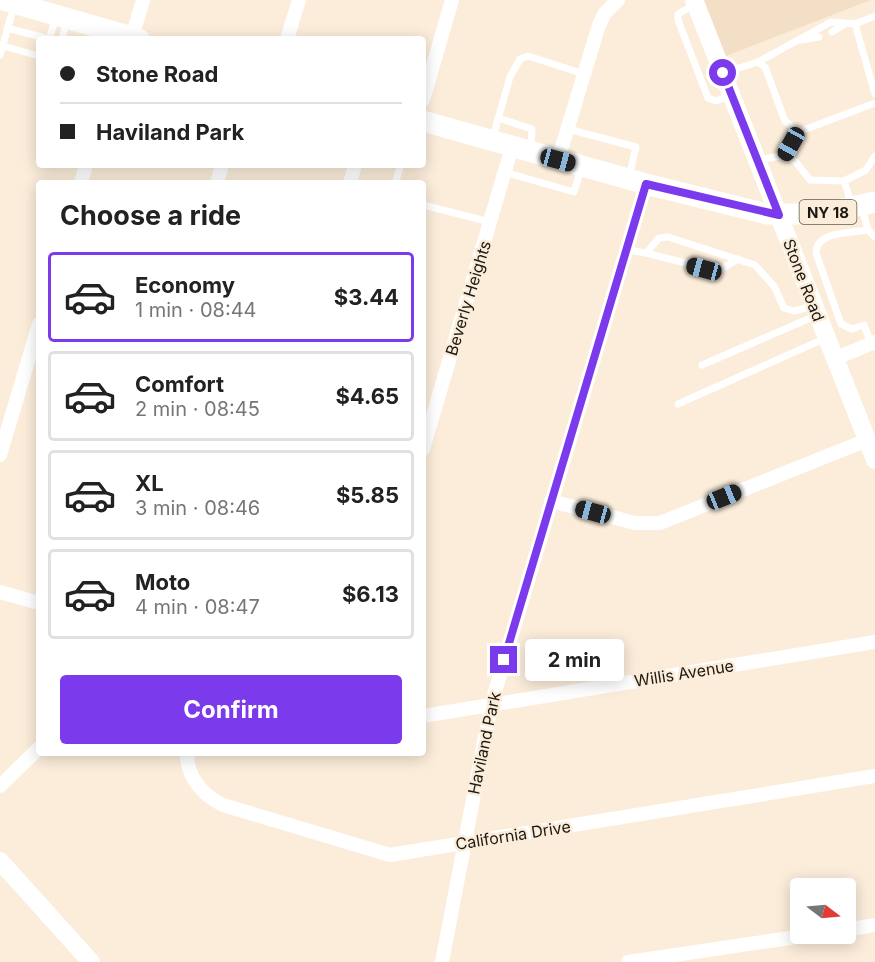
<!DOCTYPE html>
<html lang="en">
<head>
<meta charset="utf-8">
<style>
  :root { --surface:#fff; --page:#f2f2f2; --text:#222; --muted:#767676; --line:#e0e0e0; --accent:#7c3aed }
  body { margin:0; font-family:Inter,sans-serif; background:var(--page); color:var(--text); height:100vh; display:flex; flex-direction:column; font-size:22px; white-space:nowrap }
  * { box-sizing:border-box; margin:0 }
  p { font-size:20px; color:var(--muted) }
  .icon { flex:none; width:33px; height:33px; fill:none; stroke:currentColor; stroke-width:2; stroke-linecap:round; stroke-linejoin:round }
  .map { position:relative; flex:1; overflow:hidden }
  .side { position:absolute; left:36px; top:180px; width:390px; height:576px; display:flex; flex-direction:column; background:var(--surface); border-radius:6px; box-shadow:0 3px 15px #0003 }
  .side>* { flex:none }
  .top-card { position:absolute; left:36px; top:36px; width:390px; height:132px; border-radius:6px; box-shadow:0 3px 15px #0003; display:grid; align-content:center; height:132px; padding:0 24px; background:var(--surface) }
  .needle { width:39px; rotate:106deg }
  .controls { position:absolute; left:790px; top:878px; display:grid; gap:12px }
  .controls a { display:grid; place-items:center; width:66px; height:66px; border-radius:6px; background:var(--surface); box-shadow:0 3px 15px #0003; font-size:30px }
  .end { position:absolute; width:27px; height:27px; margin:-14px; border:8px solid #7c3aed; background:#fff; box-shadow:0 0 0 3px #fff }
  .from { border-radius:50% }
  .bubble { position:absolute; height:42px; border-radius:6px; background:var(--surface); box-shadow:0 3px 15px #0003; font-size:20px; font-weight:700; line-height:42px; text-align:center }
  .car { position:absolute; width:18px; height:36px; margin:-18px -9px; border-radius:8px; box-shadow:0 0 4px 2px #0007; background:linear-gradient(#222 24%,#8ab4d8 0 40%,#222 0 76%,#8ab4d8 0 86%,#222 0) }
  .top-card b { display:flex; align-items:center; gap:21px; height:57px; font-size:22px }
  .top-card b+b { border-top:2px solid var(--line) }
  .top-card i { width:15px; height:15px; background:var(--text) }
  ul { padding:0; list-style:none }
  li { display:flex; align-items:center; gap:18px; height:90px; margin:0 12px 9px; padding:0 12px; border:3px solid var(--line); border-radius:6px }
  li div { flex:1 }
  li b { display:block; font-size:22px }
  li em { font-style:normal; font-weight:700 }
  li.on { border-color:var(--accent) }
  li>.icon { width:54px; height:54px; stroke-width:1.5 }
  h2 { padding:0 24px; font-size:27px; line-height:72px }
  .button { display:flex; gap:12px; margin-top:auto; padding:12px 24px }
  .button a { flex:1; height:69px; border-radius:6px; background:var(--accent); color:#fff; font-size:24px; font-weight:700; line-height:69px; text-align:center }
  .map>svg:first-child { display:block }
</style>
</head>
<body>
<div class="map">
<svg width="875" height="962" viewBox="0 0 875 962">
  <rect width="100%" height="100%" fill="#fbedda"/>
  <path fill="#f2dfc5" d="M 704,0 L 871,0 L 726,56 Z"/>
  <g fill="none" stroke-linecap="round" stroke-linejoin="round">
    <g stroke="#fff" stroke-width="7">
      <path d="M 695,4 L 678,14 L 678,20 L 708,98 L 716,101 L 729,96"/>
      <path d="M 855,24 L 875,16"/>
      <path d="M 7,28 L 49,39 L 56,17"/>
      <path d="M 832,32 L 845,24"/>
      <path d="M 62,39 L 67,20"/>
      <path d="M 802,40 L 819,37"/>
      <path d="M 3,46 L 39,56"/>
      <path d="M 0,55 L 14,6"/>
      <path d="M 758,62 L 831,22 L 855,24 L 875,94"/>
      <path d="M 723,73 L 758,62 L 765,67 L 785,121 L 798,132"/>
      <path d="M 498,118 L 532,129 L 531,147"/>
      <path d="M 568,129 L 636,147 L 629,177"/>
      <path d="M 493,137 L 510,77 L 520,59 L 528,56 L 584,74"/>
      <path d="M 785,155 L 798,132 L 875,103"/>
      <path d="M 759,160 L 785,155 L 795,161 L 810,180 L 844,181 L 852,205"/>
      <path d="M 504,172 L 574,192 L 581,169"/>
      <path d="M 844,181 L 866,170 L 875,156"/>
      <path d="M 395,183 L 401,165"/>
      <path d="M 423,205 L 490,222"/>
      <path d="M 862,208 L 868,230 L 875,237"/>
      <path d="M 868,230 C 851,233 816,231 816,253 L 841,324 L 852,329 L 864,325 L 871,344"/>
      <path d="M 627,250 L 646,253 L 659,238 L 668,237 L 755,265 L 774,286 L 784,308 L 794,311 L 814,306"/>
      <path d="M 646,253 L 713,270 L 723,268 L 738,259"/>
      <path d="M 702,365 L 815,316"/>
      <path d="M 678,404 L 826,338"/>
    </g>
    <g stroke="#fff" stroke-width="14">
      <path d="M 132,37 L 143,0"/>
      <path d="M 287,39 L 299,0"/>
      <path d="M 423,100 L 452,0"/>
      <path d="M 558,160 L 599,25 L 605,13 L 618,0"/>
      <path d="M 81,183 L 86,165"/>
      <path d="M 217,183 L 222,165"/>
      <path d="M 350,183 L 355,165"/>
      <path d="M 834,359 L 875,342"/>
      <path d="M 423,449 L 512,147"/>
      <path d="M 0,455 L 39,324"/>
      <path d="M 551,501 L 635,523 L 660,523 L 867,440"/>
      <path d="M 0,592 L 39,603"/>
      <path d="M 423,716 L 875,642"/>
      <path d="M 187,753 C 187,777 202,795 223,805 L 390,855 L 875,776"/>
      <path d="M 0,786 L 39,748"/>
      <path d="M 846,930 L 875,925"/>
      <path d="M 442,962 L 491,705 L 646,184"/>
      <path d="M 628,962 L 823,933"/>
    </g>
    <g stroke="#fff" stroke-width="18">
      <path d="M 694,0 L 875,460"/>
      <path d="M 0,861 L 91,962"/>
    </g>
    <g stroke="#fff" stroke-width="21">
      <path d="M 3,0 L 139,39"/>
      <path d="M 423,121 L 646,184 L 767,214 L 818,214 L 875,202"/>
    </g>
  </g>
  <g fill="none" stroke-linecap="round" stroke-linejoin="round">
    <path stroke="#7c3aed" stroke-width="8" d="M 504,660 L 646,184 L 779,215 L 723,73"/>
  </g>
  <g text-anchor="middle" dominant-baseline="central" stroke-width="5" stroke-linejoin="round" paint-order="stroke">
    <rect fill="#fbedda" stroke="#5f584d" stroke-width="1.5" x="799.5" y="200" width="57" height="24" rx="4.5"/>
    <g font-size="15" font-weight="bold" fill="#1c1811">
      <text x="828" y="212">NY 18</text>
    </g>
    <g font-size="16" fill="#1c1811" stroke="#fbedda">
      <text transform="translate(804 280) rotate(69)">Stone Road</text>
      <text transform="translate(468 298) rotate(-73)">Beverly Heights</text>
      <text transform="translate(684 673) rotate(-9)">Willis Avenue</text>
      <text transform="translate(484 743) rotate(-78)">Haviland Park</text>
      <text transform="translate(513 835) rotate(-9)">California Drive</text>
    </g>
  </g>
</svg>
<div class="controls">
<a><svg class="needle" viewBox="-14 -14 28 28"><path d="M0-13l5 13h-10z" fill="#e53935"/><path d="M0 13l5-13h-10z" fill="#767676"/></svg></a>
</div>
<i class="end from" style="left:723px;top:73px"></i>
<i class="end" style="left:504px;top:660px"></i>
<div class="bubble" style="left:525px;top:639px;width:99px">2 min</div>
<i class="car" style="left:791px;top:144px;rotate:209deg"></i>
<i class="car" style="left:558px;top:160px;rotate:105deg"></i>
<i class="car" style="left:704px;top:269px;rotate:285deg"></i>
<i class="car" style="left:724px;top:497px;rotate:68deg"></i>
<i class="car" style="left:593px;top:512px;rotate:285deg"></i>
<div class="top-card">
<b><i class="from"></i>Stone Road</b>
<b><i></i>Haviland Park</b>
</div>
<section class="side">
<h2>Choose a ride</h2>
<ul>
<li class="on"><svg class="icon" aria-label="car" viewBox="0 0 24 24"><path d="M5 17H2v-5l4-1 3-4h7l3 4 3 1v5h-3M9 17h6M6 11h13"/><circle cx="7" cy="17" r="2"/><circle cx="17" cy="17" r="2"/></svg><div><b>Economy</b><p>1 min · 08:44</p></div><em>$3.44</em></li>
<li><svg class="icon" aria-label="car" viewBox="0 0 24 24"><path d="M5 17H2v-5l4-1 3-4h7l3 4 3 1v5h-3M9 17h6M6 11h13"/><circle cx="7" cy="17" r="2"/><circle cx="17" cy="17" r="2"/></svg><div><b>Comfort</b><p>2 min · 08:45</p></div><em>$4.65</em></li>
<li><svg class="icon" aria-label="car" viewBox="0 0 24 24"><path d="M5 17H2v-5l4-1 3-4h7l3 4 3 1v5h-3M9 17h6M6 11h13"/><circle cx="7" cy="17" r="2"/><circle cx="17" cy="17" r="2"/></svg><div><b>XL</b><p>3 min · 08:46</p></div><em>$5.85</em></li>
<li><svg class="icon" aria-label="car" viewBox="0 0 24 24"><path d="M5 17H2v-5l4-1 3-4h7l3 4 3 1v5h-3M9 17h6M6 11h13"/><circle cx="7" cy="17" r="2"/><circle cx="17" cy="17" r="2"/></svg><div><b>Moto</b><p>4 min · 08:47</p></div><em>$6.13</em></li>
</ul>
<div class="button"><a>Confirm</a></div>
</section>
</div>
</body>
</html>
